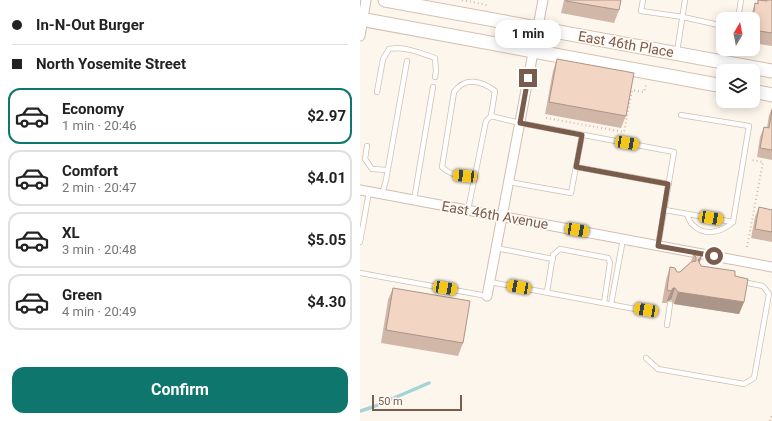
<!DOCTYPE html>
<html lang="en">
<head>
<meta charset="utf-8">
<style>
  :root { --surface:#fff; --page:#f6f6f6; --text:#222; --muted:#767676; --line:#e0e0e0; --accent:#0f766e }
  body { margin:0; font-family:Roboto,sans-serif; background:var(--page); color:var(--text); height:100vh; display:flex; flex-direction:column; font-size:15px; white-space:nowrap }
  * { box-sizing:border-box; margin:0 }
  p { font-size:13px; color:var(--muted) }
  .icon { flex:none; width:22px; height:22px; fill:none; stroke:currentColor; stroke-width:2; stroke-linecap:round; stroke-linejoin:round }
  .map { position:relative; flex:1; overflow:hidden }
  .side { display:flex; flex-direction:column; background:var(--surface); width:360px }
  .side>* { flex:none }
  .guide { display:grid; align-content:center; height:88px; padding:0 12px; background:var(--surface) }
  .needle { width:26px; rotate:10deg }
  .tools { position:absolute; left:356px; top:12px; display:grid; gap:8px }
  .tools a { display:grid; place-items:center; width:44px; height:44px; border-radius:8px; background:var(--surface); box-shadow:0 2px 10px #0003; font-size:20px }
  .scale { position:absolute; left:12px; bottom:10px; width:90px; box-sizing:border-box; padding-left:4px; border:2px solid #7a5c4d; border-top:0; font-size:11px; line-height:14px; white-space:nowrap; color:#7a5c4d; -webkit-text-stroke:3px #fffaf3; paint-order:stroke }
  .end { position:absolute; width:18px; height:18px; margin:-9px; border:5px solid #7a5c4d; background:#fff; box-shadow:0 0 0 2px #fff }
  .from { border-radius:50% }
  .bubble { position:absolute; height:28px; border-radius:12px; background:var(--surface); box-shadow:0 2px 10px #0003; font-size:13px; font-weight:700; line-height:28px; text-align:center }
  .car { position:absolute; width:12px; height:24px; margin:-12px -6px; border-radius:5px; box-shadow:0 0 3px 1px #0007; background:linear-gradient(#f5c518 24%,#345 0 40%,#f5c518 0 76%,#345 0 86%,#f5c518 0) }
  .guide b { display:flex; align-items:center; gap:14px; height:38px; font-size:15px }
  .guide b+b { border-top:1px solid var(--line) }
  .guide i { width:10px; height:10px; background:var(--text) }
  ul { padding:0; list-style:none }
  li { display:flex; align-items:center; gap:12px; height:56px; margin:0 8px 6px; padding:0 4px; border:2px solid var(--line); border-radius:12px }
  li div { flex:1 }
  li b { display:block; font-size:15px }
  li em { font-style:normal; font-weight:700 }
  li.active { border-color:var(--accent) }
  li>.icon { width:36px; height:36px; stroke-width:1.5 }
  .primary-button { display:flex; gap:8px; margin-top:auto; padding:8px 12px }
  .primary-button a { flex:1; height:46px; border-radius:12px; background:var(--accent); color:#fff; font-size:16px; font-weight:700; line-height:46px; text-align:center }
  main { display:flex; flex:1; min-height:0 }
  .map>svg:first-child { display:block }
</style>
</head>
<body>
<main>
<section class="side">
<div class="guide">
<b><i class="from"></i>In-N-Out Burger</b>
<b><i></i>North Yosemite Street</b>
</div>
<ul>
<li class="active"><svg class="icon" aria-label="car" viewBox="0 0 24 24"><path d="M5 17H2v-5l4-1 3-4h7l3 4 3 1v5h-3M9 17h6M6 11h13"/><circle cx="7" cy="17" r="2"/><circle cx="17" cy="17" r="2"/></svg><div><b>Economy</b><p>1 min · 20:46</p></div><em>$2.97</em></li>
<li><svg class="icon" aria-label="car" viewBox="0 0 24 24"><path d="M5 17H2v-5l4-1 3-4h7l3 4 3 1v5h-3M9 17h6M6 11h13"/><circle cx="7" cy="17" r="2"/><circle cx="17" cy="17" r="2"/></svg><div><b>Comfort</b><p>2 min · 20:47</p></div><em>$4.01</em></li>
<li><svg class="icon" aria-label="car" viewBox="0 0 24 24"><path d="M5 17H2v-5l4-1 3-4h7l3 4 3 1v5h-3M9 17h6M6 11h13"/><circle cx="7" cy="17" r="2"/><circle cx="17" cy="17" r="2"/></svg><div><b>XL</b><p>3 min · 20:48</p></div><em>$5.05</em></li>
<li><svg class="icon" aria-label="car" viewBox="0 0 24 24"><path d="M5 17H2v-5l4-1 3-4h7l3 4 3 1v5h-3M9 17h6M6 11h13"/><circle cx="7" cy="17" r="2"/><circle cx="17" cy="17" r="2"/></svg><div><b>Green</b><p>4 min · 20:49</p></div><em>$4.30</em></li>
</ul>
<div class="primary-button"><a>Confirm</a></div>
</section>
<div class="map">
<svg width="412" height="421" viewBox="0 0 412 421">
  <rect width="100%" height="100%" fill="#fdf6ec"/>
  <g fill="none" stroke-linecap="round" stroke-linejoin="round">
    <path stroke="#a5d3da" stroke-width="3.5" d="M 0,411 L 13,407 L 69,383"/>
    <g stroke="#d1beb0" stroke-width="6">
      <g id="lane">
        <path d="M 283,0 L 281,11 L 323,17 L 363,26"/>
        <path d="M 378,19 L 381,0"/>
        <path d="M 317,52 L 325,0"/>
        <path d="M 17,92 L 23,59 L 29,49 C 45,46 60,53 75,58 L 76,71 L 75,77"/>
        <path d="M 7,146 L 5,159 L 12,169 L 27,170"/>
        <path d="M 216,167 L 309,184"/>
        <path d="M 115,177 C 103,176 91,176 82,167 L 94,92 C 105,76 122,81 135,91 L 131,116"/>
        <path d="M 149,182 L 211,193 L 222,135"/>
        <path d="M 22,194 L 26,180 L 47,61"/>
        <path d="M 54,200 L 73,87"/>
        <path d="M 108,210 L 126,121 L 131,116 L 160,123 L 314,152 L 298,246"/>
        <path d="M 305,210 L 373,222 L 389,126 L 321,115"/>
        <path d="M 327,214 C 328,217 330,223 333,225 C 345,237 362,232 373,222"/>
        <path d="M 0,242 L 9,192"/>
        <path d="M 136,248 L 193,259"/>
        <path d="M 0,273 L 127,296"/>
        <path d="M 130,282 L 286,311"/>
        <path d="M 187,292 L 193,255 L 200,249 L 248,258 L 250,263 L 244,303"/>
        <path d="M 251,304 L 263,239"/>
        <path d="M 307,325 L 310,304"/>
        <path d="M 286,358 L 298,369 L 384,384 L 394,378 L 409,294 L 403,286 L 383,282"/>
      </g>
    </g>
    <g stroke="#d1beb0" stroke-width="11">
      <g id="street">
        <path d="M 0,36 L 6,0"/>
        <path d="M 0,190 L 412,267"/>
        <path d="M 127,296 L 183,0"/>
      </g>
    </g>
    <g stroke="#d6c0b0" stroke-width="15">
      <g id="secondary">
        <path d="M 25,0 L 412,71"/>
        <path d="M 0,19 L 363,86"/>
        <path d="M 393,91 L 412,95"/>
      </g>
    </g>
    <g stroke="#d9b8a5" stroke-width="2" stroke-dasharray="1 3" stroke-linecap="butt">
      <path d="M 102,0 L 127,5"/>
      <path d="M 186,118 L 264,132 L 272,90 L 284,92 L 286,85"/>
      <path d="M 387,247 L 403,162 L 391,160 L 392,159"/>
      <path d="M 410,421 L 412,414"/>
    </g>
    <use href="#lane" stroke="#fff" stroke-width="4.5"/>
    <use href="#street" stroke="#fff" stroke-width="9"/>
    <use href="#secondary" stroke="#fff" stroke-width="13"/>
  </g>
  <g fill="#d1b7a8">
    <path d="M 204,0 L 261,0 L 259,10 L 254,23 L 201,13 Z"/>
    <path d="M 398,0 L 412,0 L 412,46 L 393,43 L 393,19 L 390,19 L 391,16 L 395,3 L 397,4 Z"/>
    <path d="M 197,59 L 266,116 L 261,128 L 185,114 L 193,71 Z"/>
    <path d="M 412,108 L 412,160 L 397,157 L 400,137 L 404,127 L 407,128 L 409,115 Z"/>
    <path d="M 399,207 L 412,210 L 412,242 L 391,238 L 395,217 Z"/>
    <path d="M 333,255 L 342,255 L 339,263 L 341,266 L 375,276 L 384,302 L 379,314 L 314,304 L 311,300 L 308,301 L 306,303 L 302,303 L 306,280 L 310,267 L 317,272 L 320,272 L 331,262 Z"/>
    <path d="M 33,288 L 103,343 L 98,356 L 21,343 L 28,300 Z"/>
  </g>
  <g fill="#aa9588">
    <path d="M 342,255 L 338,268 L 338,260 Z"/>
    <path d="M 313,288 L 315,288 L 311,300 L 308,301 L 306,303 L 311,291 Z"/>
    <path d="M 318,292 L 384,302 L 379,314 L 314,304 Z"/>
  </g>
  <g fill="#f3d5c3" stroke="#aa9588">
    <path d="M 206,0 L 261,0 L 259,10 L 206,1 Z"/>
    <path d="M 398,0 L 407,1 L 407,0 L 412,0 L 412,33 L 393,30 L 393,19 L 395,3 L 398,4 Z"/>
    <path d="M 197,59 L 274,73 L 266,116 L 189,102 Z"/>
    <path d="M 412,110 L 412,150 L 400,148 L 404,127 L 409,128 Z"/>
    <path d="M 399,207 L 412,210 L 412,232 L 395,229 Z"/>
    <path d="M 333,255 L 342,255 L 338,260 L 341,266 L 375,271 L 375,276 L 388,279 L 384,302 L 318,292 L 315,288 L 313,288 L 311,291 L 307,290 L 310,267 L 315,268 L 317,272 L 320,272 L 331,262 L 336,261 L 336,257 Z"/>
    <path d="M 33,288 L 110,301 L 103,343 L 26,330 Z"/>
  </g>
  <g fill="none" stroke-linecap="round" stroke-linejoin="round">
    <path stroke="#7a5c4d" stroke-width="5" d="M 168,78 L 160,123 L 222,135 L 216,167 L 308,184 L 298,246 L 354,256"/>
  </g>
  <g text-anchor="middle" dominant-baseline="central" stroke-width="3.5" stroke-linejoin="round" paint-order="stroke">
    <g font-size="14" fill="#7a5c4d" stroke="#fffaf3">
      <text transform="translate(266 44) rotate(10)">East 46th Place</text>
      <text transform="translate(135 215) rotate(10)">East 46th Avenue</text>
    </g>
  </g>
</svg>
<div class="tools">
<a><svg class="needle" viewBox="-14 -14 28 28"><path d="M0-13l5 13h-10z" fill="#e53935"/><path d="M0 13l5-13h-10z" fill="#767676"/></svg></a>
<a><svg class="icon" aria-label="layers" viewBox="0 0 24 24"><path d="M12 4l9 5-9 5-9-5zM3 14l9 5 9-5"/></svg></a>
</div>
<div class="scale">50 m</div>
<i class="end from" style="left:354px;top:256px"></i>
<i class="end" style="left:168px;top:78px"></i>
<div class="bubble" style="left:135px;top:20px;width:66px">1 min</div>
<i class="car" style="left:267px;top:143px;rotate:100deg"></i>
<i class="car" style="left:105px;top:176px;rotate:275deg"></i>
<i class="car" style="left:351px;top:218px;rotate:100deg"></i>
<i class="car" style="left:217px;top:230px;rotate:100deg"></i>
<i class="car" style="left:159px;top:287px;rotate:281deg"></i>
<i class="car" style="left:85px;top:288px;rotate:100deg"></i>
<i class="car" style="left:286px;top:310px;rotate:280deg"></i>
</div>
</main>
</body>
</html>
